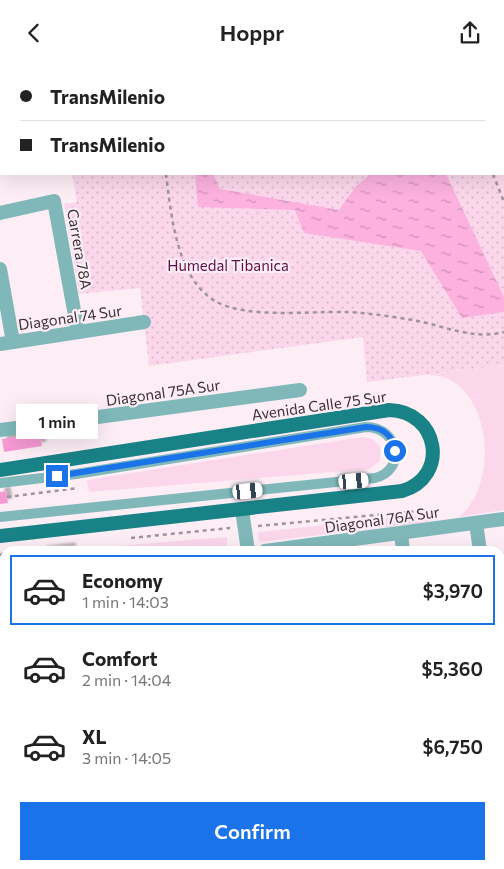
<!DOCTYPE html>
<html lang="en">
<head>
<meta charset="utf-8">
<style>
  :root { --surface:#fff; --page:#f6f6f6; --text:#222; --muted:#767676; --line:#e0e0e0; --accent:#1a73e8 }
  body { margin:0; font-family:Commissioner,sans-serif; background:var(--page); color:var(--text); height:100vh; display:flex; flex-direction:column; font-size:19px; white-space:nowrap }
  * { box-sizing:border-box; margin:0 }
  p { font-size:16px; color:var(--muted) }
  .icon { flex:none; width:28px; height:28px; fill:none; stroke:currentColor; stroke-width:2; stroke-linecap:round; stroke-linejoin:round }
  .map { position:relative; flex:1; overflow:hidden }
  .panel { position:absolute; left:0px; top:481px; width:505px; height:324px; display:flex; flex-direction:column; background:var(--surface); border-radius:15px 15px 0 0; box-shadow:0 5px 20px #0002 }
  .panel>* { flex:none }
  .top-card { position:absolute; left:0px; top:0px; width:505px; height:110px; box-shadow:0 5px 20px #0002; display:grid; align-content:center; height:110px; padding:0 20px; background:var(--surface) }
  .end { position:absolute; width:22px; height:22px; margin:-11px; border:6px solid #1a73e8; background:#fff; box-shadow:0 0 0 2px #fff }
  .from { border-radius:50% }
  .bubble { position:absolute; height:35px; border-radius:0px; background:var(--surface); box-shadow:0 5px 20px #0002; font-size:16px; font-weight:600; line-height:35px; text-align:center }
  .car { position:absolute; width:15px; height:30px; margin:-15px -8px; border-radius:6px; box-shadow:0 0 4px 1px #0007; background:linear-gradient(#fff 24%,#345 0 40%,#fff 0 76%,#345 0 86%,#fff 0) }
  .top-card b { display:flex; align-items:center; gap:18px; height:48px; font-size:19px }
  .top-card b+b { border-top:1px solid var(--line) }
  .top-card i { width:12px; height:12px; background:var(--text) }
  ul { padding:9px 0 0; list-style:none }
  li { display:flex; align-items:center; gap:15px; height:70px; margin:0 10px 8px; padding:0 10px; border:2px solid transparent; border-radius:0px }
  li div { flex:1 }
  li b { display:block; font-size:19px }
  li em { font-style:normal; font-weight:600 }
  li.current { border-color:var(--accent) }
  li>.icon { width:45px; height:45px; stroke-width:1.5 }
  .action { display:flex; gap:10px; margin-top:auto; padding:10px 20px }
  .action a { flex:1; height:58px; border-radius:0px; background:var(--accent); color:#fff; font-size:20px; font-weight:600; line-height:58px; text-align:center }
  header { display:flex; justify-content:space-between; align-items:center; height:65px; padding:0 20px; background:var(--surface); font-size:22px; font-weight:600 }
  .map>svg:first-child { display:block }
</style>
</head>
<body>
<header><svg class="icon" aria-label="back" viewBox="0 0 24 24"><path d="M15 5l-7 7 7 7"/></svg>Hoppr<svg class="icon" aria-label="share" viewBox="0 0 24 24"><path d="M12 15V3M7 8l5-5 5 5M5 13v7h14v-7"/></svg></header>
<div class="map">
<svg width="504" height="804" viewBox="0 0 504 804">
  <defs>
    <pattern id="park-dots" width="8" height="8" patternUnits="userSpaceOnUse" patternTransform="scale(1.25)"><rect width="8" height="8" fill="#fcd7ec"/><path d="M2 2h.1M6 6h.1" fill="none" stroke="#d9b9cb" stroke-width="1.8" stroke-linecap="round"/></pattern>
    <pattern id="water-ripples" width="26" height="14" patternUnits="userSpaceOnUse" patternTransform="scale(1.25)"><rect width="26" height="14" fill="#fcb1df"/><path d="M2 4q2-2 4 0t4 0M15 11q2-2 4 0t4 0" fill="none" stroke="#cd91b6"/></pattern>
    <filter id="shadow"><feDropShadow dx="4.5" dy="-4.5" stdDeviation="1" flood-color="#0004"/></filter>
  </defs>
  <rect width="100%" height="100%" fill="#fdeef6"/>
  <g fill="#fcd7ec">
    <path d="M 447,0 L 504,0 L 504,137 L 493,109 L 504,109 L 504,1 Z"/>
    <path d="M 504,300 L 504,445 L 459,452 C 504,415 489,305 424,310 Z"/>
    <path d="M 362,372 L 373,374 L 380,382 L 380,396 L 369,404 L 89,427 L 87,415 Z"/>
    <path d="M 427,449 L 429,457 L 259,477 L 258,467 Z"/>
    <path d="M 227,472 L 227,481 L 188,486 L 94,486 L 93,483 Z"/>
    <path d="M 267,800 L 295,800 L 297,804 L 269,804 Z"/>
  </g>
  <g fill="url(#park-dots)">
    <path d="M 0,0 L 447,0 L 448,1 L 1,1 L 0,51 Z"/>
    <path d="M 72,109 L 493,109 L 504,137 L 504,300 L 367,317 L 363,272 L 149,301 L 140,223 L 79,229 L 64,139 L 77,137 Z"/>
  </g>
  <path fill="url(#water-ripples)" d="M 195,109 L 213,109 L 220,124 L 339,145 L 356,121 L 371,109 L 446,109 L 504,232 L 504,247 L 462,253 L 421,186 L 304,168 L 295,145 L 198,142 Z"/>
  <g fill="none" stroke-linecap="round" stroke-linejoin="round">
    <g stroke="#fcb1df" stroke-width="16">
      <path d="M 482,0 L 482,1"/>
      <path d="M 504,51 L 504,52"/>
    </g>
  </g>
  <g fill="#f69ad4" filter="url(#shadow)">
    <path d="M 40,369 L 42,381 L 4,387 L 2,374 Z"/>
    <path d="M 6,426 L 8,438 L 0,439 L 0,427 Z"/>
    <path d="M 71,482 L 72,486 L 42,486 L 42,485 Z"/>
    <path d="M 504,718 L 504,732 L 500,734 L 500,719 Z"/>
    <path d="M 307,800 L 320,800 L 312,804 L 309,804 Z"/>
  </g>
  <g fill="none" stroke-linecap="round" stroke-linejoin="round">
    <g stroke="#a0949b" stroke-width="2.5" stroke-dasharray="4 4" stroke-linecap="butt">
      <path d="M 140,0 L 140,1"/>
      <path d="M 447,0 L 448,1"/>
      <path d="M 166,109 C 171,148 176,213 215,236 C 246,254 310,246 346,247 C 370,248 395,252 418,256 C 446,262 476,275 504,267"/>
      <path d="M 493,109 L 504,137"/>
      <path d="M 7,432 L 78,423"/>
      <path d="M 258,461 L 418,446"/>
      <path d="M 131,473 L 230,463"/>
      <path d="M 0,490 L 5,488"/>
      <path d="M 500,713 L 504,711"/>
      <path d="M 500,764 L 504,772"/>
      <path d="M 300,800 L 302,804"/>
      <path d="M 452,800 L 454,804"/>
    </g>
    <path stroke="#80b8ba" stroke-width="10" d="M 0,418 L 76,409 L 366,362 C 399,362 407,405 375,413 L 0,452"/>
    <g stroke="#80b8ba" stroke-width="14">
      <path d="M 0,72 L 1,72"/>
      <path d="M 0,148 L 54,136 L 78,267"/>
      <path d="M 0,204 L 13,277"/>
      <path d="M 0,279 L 144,257"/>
      <path d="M 0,365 L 300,325"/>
      <path d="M 476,458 L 480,486"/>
      <path d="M 401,468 L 403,486"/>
      <path d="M 265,486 L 504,454"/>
      <path d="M 0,522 L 5,521"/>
      <path d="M 49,800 L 50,804"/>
      <path d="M 132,800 L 133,804"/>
      <path d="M 368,800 L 370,804"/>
    </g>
    <g stroke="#80b8ba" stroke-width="14">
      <path d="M 242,445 L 248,486"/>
      <path d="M 500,628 L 504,626"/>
      <path d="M 500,654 L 504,652"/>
      <path d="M 149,804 L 157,800"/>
      <path d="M 203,804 L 211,800"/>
    </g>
    <path stroke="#198286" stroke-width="14" d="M 0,405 L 389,345 C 439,346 450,412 402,426 L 0,471"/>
  </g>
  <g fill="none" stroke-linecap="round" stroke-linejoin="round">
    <path stroke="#1a73e8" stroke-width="6" d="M 57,411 L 366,362 C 382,362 393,370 395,386"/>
  </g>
  <g text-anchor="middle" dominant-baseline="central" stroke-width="4.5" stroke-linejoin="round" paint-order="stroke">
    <g font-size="15" fill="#3b3137" stroke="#fdeef6">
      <text transform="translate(80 184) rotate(80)">Carrera 78A</text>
      <text transform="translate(70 252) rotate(-8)">Diagonal 74 Sur</text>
      <text transform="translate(163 327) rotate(-8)">Diagonal 75A Sur</text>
      <text transform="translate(319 340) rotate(-8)">Avenida Calle 75 Sur</text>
      <text transform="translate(382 454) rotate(-8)">Diagonal 76A Sur</text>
    </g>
    <g font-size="15" fill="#5e0d48" stroke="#fdeef6">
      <text x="228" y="200">Humedal Tibanica</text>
    </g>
  </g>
</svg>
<i class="end from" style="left:395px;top:386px"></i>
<i class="end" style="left:57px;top:411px"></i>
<div class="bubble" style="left:16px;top:339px;width:82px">1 min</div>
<i class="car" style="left:354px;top:416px;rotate:85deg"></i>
<i class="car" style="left:248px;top:426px;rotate:84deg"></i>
<div class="top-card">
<b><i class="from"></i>TransMilenio</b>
<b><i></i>TransMilenio</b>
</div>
<section class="panel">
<ul>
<li class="current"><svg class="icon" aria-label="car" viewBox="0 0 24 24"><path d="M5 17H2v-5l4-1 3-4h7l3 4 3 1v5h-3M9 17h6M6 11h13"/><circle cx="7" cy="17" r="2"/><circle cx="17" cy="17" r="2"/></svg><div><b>Economy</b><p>1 min · 14:03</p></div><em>$3,970</em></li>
<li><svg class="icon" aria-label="car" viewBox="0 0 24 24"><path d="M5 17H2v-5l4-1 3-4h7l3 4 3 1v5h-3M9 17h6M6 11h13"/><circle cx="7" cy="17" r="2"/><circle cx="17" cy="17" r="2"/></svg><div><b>Comfort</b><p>2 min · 14:04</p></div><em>$5,360</em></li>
<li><svg class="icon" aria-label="car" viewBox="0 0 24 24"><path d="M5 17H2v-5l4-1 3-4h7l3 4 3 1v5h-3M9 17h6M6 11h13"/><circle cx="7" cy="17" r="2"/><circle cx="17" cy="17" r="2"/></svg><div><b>XL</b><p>3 min · 14:05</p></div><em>$6,750</em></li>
</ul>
<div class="action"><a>Confirm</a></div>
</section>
</div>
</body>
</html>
